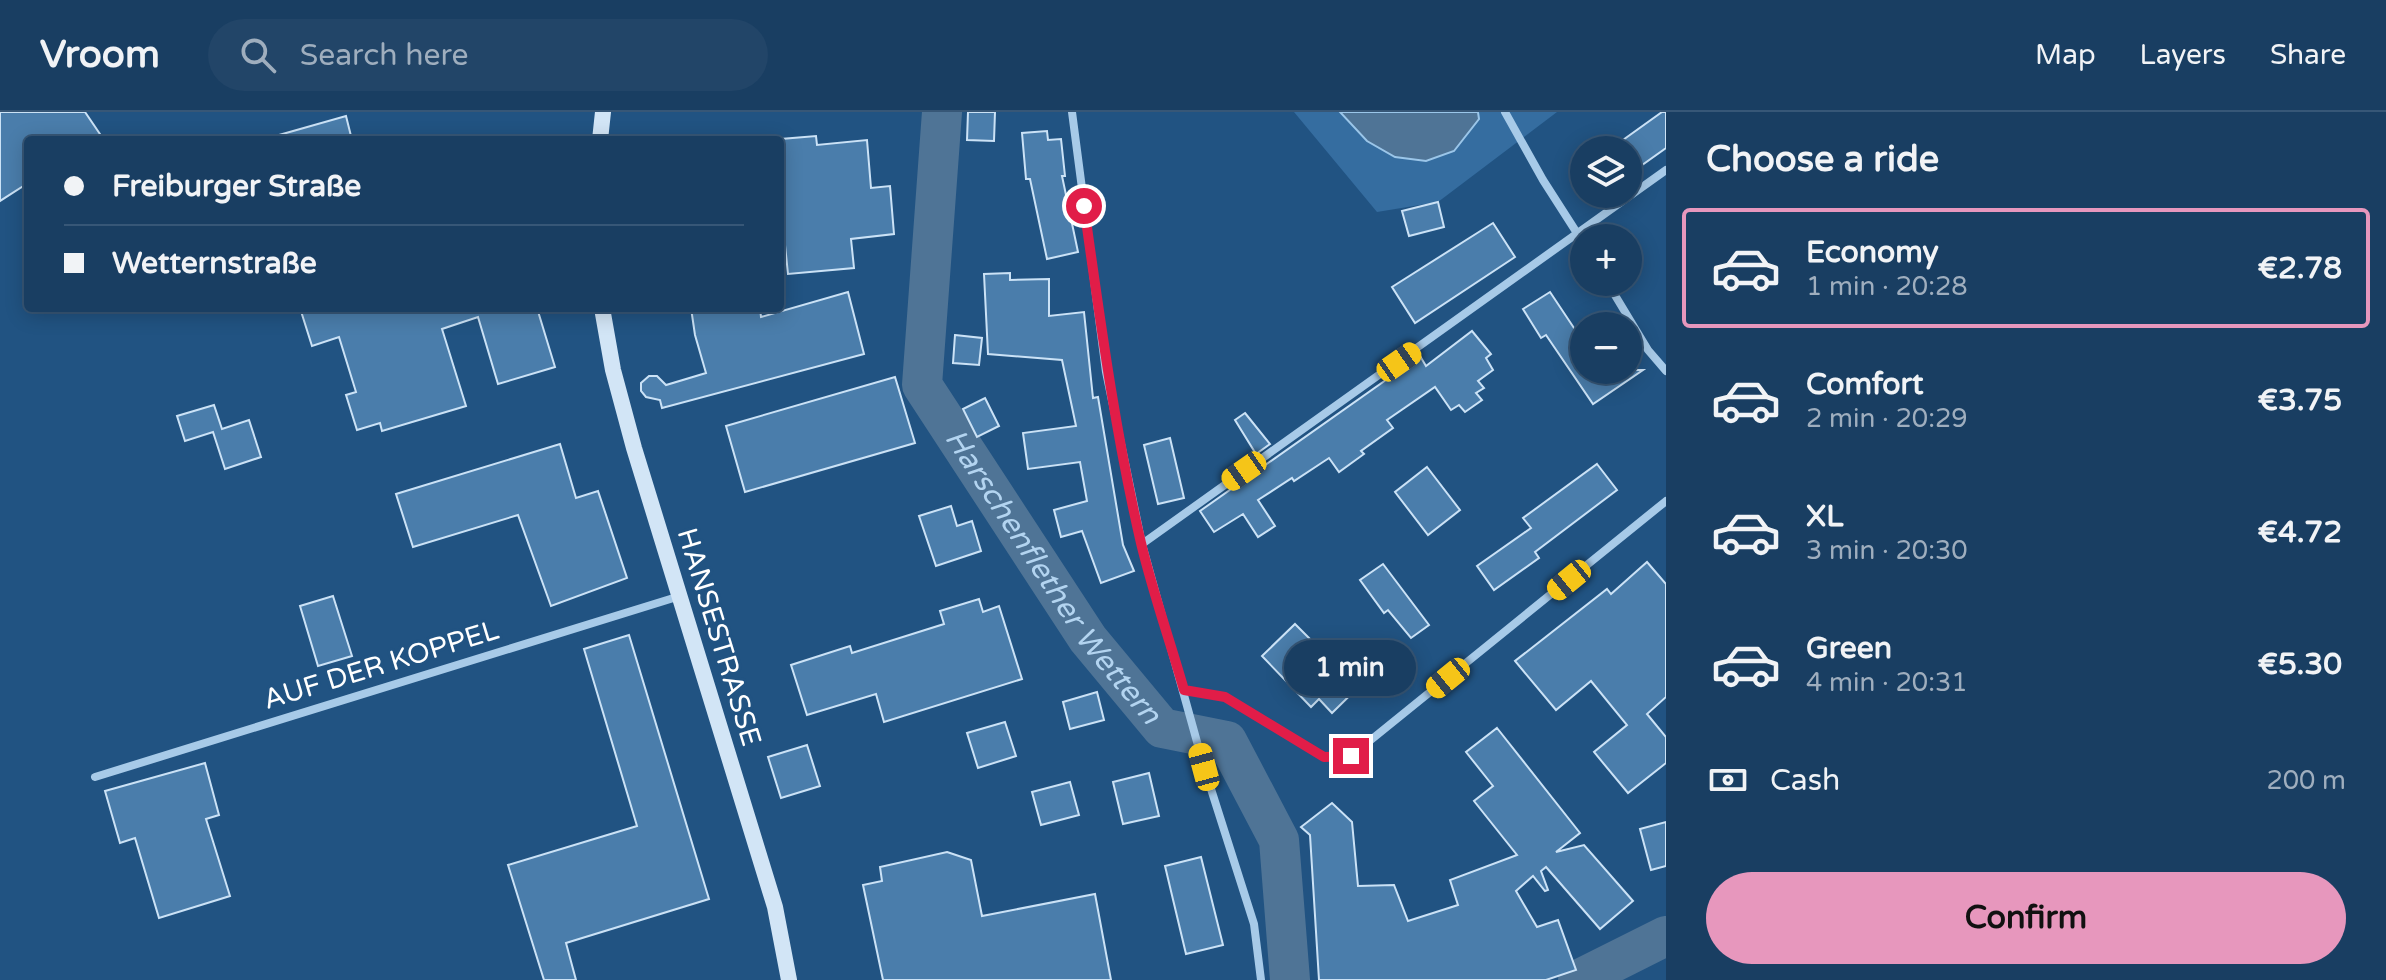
<!DOCTYPE html>
<html lang="en">
<head>
<meta charset="utf-8">
<style>
  :root { --surface:#193e62; --page:#224568; --text:#f1f3f6; --muted:#9faebe; --line:#375777; --accent:#e797bd }
  body { margin:0; font-family:"Varela Round",sans-serif; background:var(--page); color:var(--text); height:100vh; display:flex; flex-direction:column; font-size:30px; white-space:nowrap }
  * { box-sizing:border-box; margin:0 }
  p { font-size:26px; color:var(--muted) }
  .icon { flex:none; width:44px; height:44px; fill:none; stroke:currentColor; stroke-width:2; stroke-linecap:round; stroke-linejoin:round }
  .map { position:relative; flex:1; overflow:hidden }
  .panel { display:flex; flex-direction:column; background:var(--surface); width:720px }
  .panel>* { flex:none }
  .banner { position:absolute; left:24px; top:24px; width:760px; height:176px; border-radius:8px; box-shadow:0 4px 20px #0003,0 0 0 2px var(--line); display:grid; align-content:center; height:176px; padding:0 40px; background:var(--surface) }
  .controls { position:absolute; left:1570px; top:24px; display:grid; gap:16px }
  .controls a { display:grid; place-items:center; width:72px; height:72px; border-radius:50%; background:var(--surface); box-shadow:0 4px 20px #0003,0 0 0 2px var(--line); font-size:40px }
  .end { position:absolute; width:36px; height:36px; margin:-18px; border:10px solid #e11d48; background:#fff; box-shadow:0 0 0 4px #fff }
  .from { border-radius:50% }
  .bubble { position:absolute; height:56px; border-radius:28px; background:var(--surface); box-shadow:0 4px 20px #0003,0 0 0 2px var(--line); font-size:26px; font-weight:800; line-height:56px; text-align:center }
  .car { position:absolute; width:24px; height:48px; margin:-24px -12px; border-radius:10px; box-shadow:0 0 6px 2px #0007; background:linear-gradient(#f5c518 24%,#345 0 40%,#f5c518 0 76%,#345 0 86%,#f5c518 0) }
  .banner b { display:flex; align-items:center; gap:28px; height:76px; font-size:30px }
  .banner b+b { border-top:2px solid var(--line) }
  .banner i { width:20px; height:20px; background:var(--text) }
  ul { padding:0; list-style:none }
  li { display:flex; align-items:center; gap:24px; height:120px; margin:0 16px 12px; padding:0 24px; border:4px solid transparent; border-radius:8px }
  li div { flex:1 }
  li b { display:block; font-size:30px }
  li em { font-style:normal; font-weight:800 }
  li.active { border-color:var(--accent) }
  li>.icon { width:72px; height:72px; stroke-width:1.5 }
  h2 { padding:0 40px; font-size:36px; line-height:96px }
  .pay { display:flex; align-items:center; gap:20px; height:88px; padding:0 40px; font-size:30px }
  .pay p { margin-inline-start:auto }
  .button { display:flex; gap:16px; margin-top:auto; padding:16px 40px }
  .button a { flex:1; height:92px; border-radius:48px; background:var(--accent); color:#111; font-size:32px; font-weight:800; line-height:92px; text-align:center }
  header { display:flex; align-items:center; gap:48px; box-sizing:border-box; height:112px; padding:0 40px; background:var(--surface); border-bottom:2px solid var(--line) }
  header strong { font-size:38px }
  nav { display:flex; gap:44px; margin-inline-start:auto; font-size:28px }
  .search { width:560px; height:72px; background:var(--page); display:flex; align-items:center; gap:20px; box-sizing:border-box; padding:0 28px; border-radius:44px; color:var(--muted); font-size:30px }
  main { display:flex; flex:1; min-height:0 }
  .map>svg:first-child { display:block }
</style>
</head>
<body>
<header>
<strong>Vroom</strong>
<div class="search"><svg class="icon" aria-label="search" viewBox="0 0 24 24"><circle cx="10" cy="10" r="6"/><path d="M15 15l6 6"/></svg>Search here</div>
<nav><a>Map</a><a>Layers</a><a>Share</a></nav>
</header>
<main>
<div class="map">
<svg width="1666" height="868" viewBox="0 0 1666 868">
  <rect width="100%" height="100%" fill="#215382"/>
  <path fill="#356da0" d="M 1294,0 L 1340,0 L 1367,29 L 1394,45 L 1426,49 L 1479,7 L 1478,0 L 1557,0 L 1438,90 L 1377,100 Z"/>
  <path fill="#4f7496" stroke="#9bc6e9" stroke-width="2" d="M 1340,0 L 1478,0 L 1479,7 L 1454,39 L 1426,49 L 1395,45 L 1367,29 Z"/>
  <g fill="none" stroke-linecap="round" stroke-linejoin="round">
    <g stroke="#4f7496" stroke-width="40">
      <path id="s1" d="M 942,0 L 922,273 L 1088,527 L 1162,616 L 1227,629 L 1279,728 L 1290,868"/>
      <path d="M 1578,868 L 1666,824"/>
    </g>
  </g>
  <g fill="#4a7dab" stroke="#cbe2f6" stroke-width="2">
    <path d="M 0,0 L 85,0 L 104,28 L 28,28 L 28,71 L 0,89 Z"/>
    <path d="M 968,0 L 995,0 L 994,29 L 967,28 Z"/>
    <path d="M 1662,0 L 1666,0 L 1666,36 L 1628,63 L 1628,38 L 1609,38 Z"/>
    <path d="M 346,4 L 352,28 L 280,28 L 279,23 Z"/>
    <path d="M 1047,19 L 1048,28 L 1061,27 L 1065,64 L 1062,64 L 1078,140 L 1047,147 L 1030,67 L 1026,67 L 1022,21 Z"/>
    <path d="M 816,24 L 817,33 L 867,28 L 871,76 L 890,74 L 894,122 L 851,127 L 854,156 L 788,162 L 785,133 L 780,134 L 781,27 Z"/>
    <path d="M 1438,90 L 1444,115 L 1409,124 L 1402,99 Z"/>
    <path d="M 1493,111 L 1515,145 L 1415,211 L 1392,175 Z"/>
    <path d="M 1010,161 L 1010,168 L 1049,167 L 1049,204 L 1084,200 L 1093,286 L 1098,285 L 1123,433 L 1134,459 L 1101,471 L 1082,419 L 1061,425 L 1054,398 L 1087,389 L 1080,350 L 1028,357 L 1023,321 L 1076,314 L 1062,248 L 988,242 L 984,162 Z"/>
    <path d="M 848,180 L 864,242 L 662,296 L 660,288 L 646,285 L 641,279 L 641,271 L 649,264 L 657,264 L 666,273 L 706,261 L 695,223 L 691,196 L 760,196 L 761,205 Z"/>
    <path d="M 1550,180 L 1584,231 L 1584,258 L 1643,258 L 1593,292 L 1546,223 L 1541,226 L 1523,197 Z"/>
    <path d="M 300,196 L 537,196 L 555,255 L 498,272 L 478,205 L 442,217 L 466,294 L 382,319 L 380,311 L 357,318 L 346,283 L 356,280 L 339,225 L 312,234 Z"/>
    <path d="M 1472,219 L 1491,242 L 1486,246 L 1493,258 L 1478,269 L 1484,276 L 1476,281 L 1482,288 L 1465,300 L 1459,293 L 1451,298 L 1435,275 L 1387,308 L 1393,316 L 1361,339 L 1364,342 L 1339,360 L 1329,346 L 1294,369 L 1292,366 L 1258,388 L 1275,414 L 1258,425 L 1243,402 L 1214,420 L 1200,399 L 1420,244 L 1426,254 Z"/>
    <path d="M 955,223 L 982,226 L 979,253 L 953,251 Z"/>
    <path d="M 895,265 L 915,331 L 745,380 L 726,314 Z"/>
    <path d="M 985,286 L 999,314 L 977,325 L 963,297 Z"/>
    <path d="M 214,293 L 222,317 L 249,308 L 261,345 L 225,357 L 213,320 L 185,329 L 177,304 Z"/>
    <path d="M 1245,301 L 1270,332 L 1256,342 L 1235,308 Z"/>
    <path d="M 1170,326 L 1184,386 L 1158,392 L 1144,333 Z"/>
    <path d="M 560,332 L 576,386 L 598,379 L 627,466 L 551,494 L 518,403 L 413,435 L 396,382 Z"/>
    <path d="M 1597,352 L 1617,378 L 1535,440 L 1539,446 L 1494,478 L 1477,454 L 1531,416 L 1523,406 Z"/>
    <path d="M 1427,355 L 1460,398 L 1428,423 L 1395,380 Z"/>
    <path d="M 951,394 L 957,414 L 972,409 L 981,439 L 936,454 L 919,404 Z"/>
    <path d="M 1647,450 L 1666,472 L 1666,585 L 1647,602 L 1666,625 L 1666,651 L 1628,681 L 1594,640 L 1627,613 L 1591,569 L 1556,598 L 1515,549 L 1607,477 L 1611,482 Z"/>
    <path d="M 1383,452 L 1429,513 L 1411,526 L 1388,498 L 1384,501 L 1360,468 Z"/>
    <path d="M 333,484 L 352,544 L 318,554 L 300,494 Z"/>
    <path d="M 979,487 L 983,500 L 999,494 L 1022,567 L 884,610 L 876,582 L 807,603 L 791,553 L 850,534 L 852,541 L 944,512 L 940,499 Z"/>
    <path d="M 1295,512 L 1328,545 L 1337,536 L 1349,549 L 1363,535 L 1370,535 L 1384,550 L 1332,601 L 1319,587 L 1311,595 L 1262,544 Z"/>
    <path d="M 629,523 L 709,787 L 566,831 L 576,868 L 544,868 L 508,753 L 637,714 L 584,537 Z"/>
    <path d="M 1097,580 L 1104,608 L 1070,617 L 1063,590 Z"/>
    <path d="M 1005,610 L 1016,644 L 978,656 L 967,621 Z"/>
    <path d="M 1497,616 L 1580,721 L 1556,740 L 1584,733 L 1633,789 L 1600,817 L 1546,755 L 1541,759 L 1548,778 L 1545,779 L 1533,764 L 1516,779 L 1537,815 L 1558,808 L 1576,858 L 1546,868 L 1319,868 L 1310,723 L 1301,715 L 1332,691 L 1352,710 L 1358,774 L 1394,773 L 1408,809 L 1458,793 L 1450,768 L 1517,743 L 1474,689 L 1493,674 L 1466,640 Z"/>
    <path d="M 807,633 L 820,674 L 781,686 L 768,645 Z"/>
    <path d="M 205,651 L 219,703 L 206,707 L 230,784 L 159,806 L 135,726 L 120,731 L 105,679 Z"/>
    <path d="M 1149,661 L 1159,704 L 1123,712 L 1113,670 Z"/>
    <path d="M 1070,670 L 1079,703 L 1041,713 L 1032,680 Z"/>
    <path d="M 1666,710 L 1666,754 L 1651,758 L 1640,717 Z"/>
    <path d="M 947,740 L 971,748 L 982,804 L 1095,782 L 1111,868 L 883,868 L 863,773 L 882,769 L 880,755 Z"/>
    <path d="M 1201,745 L 1223,833 L 1186,842 L 1165,754 Z"/>
  </g>
  <g fill="none" stroke-linecap="round" stroke-linejoin="round">
    <g stroke="#a7cae8" stroke-width="8">
      <path d="M 1072,0 L 1106,260 L 1142,432 L 1204,655 L 1254,812 L 1261,868"/>
      <path d="M 1505,0 L 1543,68 L 1584,132"/>
      <path d="M 1607,170 L 1648,238 L 1666,259"/>
      <path d="M 1142,432 L 1666,58"/>
      <path d="M 1184,578 L 1225,585 L 1324,645 L 1351,644 L 1666,389"/>
      <path d="M 95,665 L 680,484"/>
    </g>
    <g stroke="#d2e5f6" stroke-width="16">
      <path d="M 600,28 L 603,0"/>
      <path d="M 602,196 L 613,258 L 634,336 L 775,795 L 789,868"/>
    </g>
  </g>
  <g fill="none" stroke-linecap="round" stroke-linejoin="round">
    <path stroke="#e11d48" stroke-width="10" d="M 1084,94 C 1100,207 1115,320 1141,431 C 1153,481 1170,529 1184,578 L 1225,585 L 1324,645 L 1351,644"/>
  </g>
  <g text-anchor="middle" dominant-baseline="central" stroke-width="6" stroke-linejoin="round" paint-order="stroke">
    <g font-size="28" fill="#fff" stroke="#215382">
      <text transform="translate(719 525) rotate(73)">HANSESTRASSE</text>
      <text transform="translate(381 553) rotate(-17)">AUF DER KOPPEL</text>
    </g>
    <g font-size="30" font-style="italic" fill="#b3d4f0" stroke="#215382">
      <text stroke="none"><textPath href="#s1" startOffset="506">Harschenflether Wettern</textPath></text>
    </g>
  </g>
</svg>
<div class="controls">
<a><svg class="icon" aria-label="layers" viewBox="0 0 24 24"><path d="M12 4l9 5-9 5-9-5zM3 14l9 5 9-5"/></svg></a>
<a>+</a>
<a>−</a>
</div>
<i class="end from" style="left:1084px;top:94px"></i>
<i class="end" style="left:1351px;top:644px"></i>
<div class="bubble" style="left:1284px;top:528px;width:132px">1 min</div>
<i class="car" style="left:1399px;top:250px;rotate:55deg"></i>
<i class="car" style="left:1244px;top:359px;rotate:235deg"></i>
<i class="car" style="left:1569px;top:468px;rotate:231deg"></i>
<i class="car" style="left:1448px;top:566px;rotate:231deg"></i>
<i class="car" style="left:1204px;top:655px;rotate:345deg"></i>
<div class="banner">
<b><i class="from"></i>Freiburger Straße</b>
<b><i></i>Wetternstraße</b>
</div>
</div>
<section class="panel">
<h2>Choose a ride</h2>
<ul>
<li class="active"><svg class="icon" aria-label="car" viewBox="0 0 24 24"><path d="M5 17H2v-5l4-1 3-4h7l3 4 3 1v5h-3M9 17h6M6 11h13"/><circle cx="7" cy="17" r="2"/><circle cx="17" cy="17" r="2"/></svg><div><b>Economy</b><p>1 min · 20:28</p></div><em>€2.78</em></li>
<li><svg class="icon" aria-label="car" viewBox="0 0 24 24"><path d="M5 17H2v-5l4-1 3-4h7l3 4 3 1v5h-3M9 17h6M6 11h13"/><circle cx="7" cy="17" r="2"/><circle cx="17" cy="17" r="2"/></svg><div><b>Comfort</b><p>2 min · 20:29</p></div><em>€3.75</em></li>
<li><svg class="icon" aria-label="car" viewBox="0 0 24 24"><path d="M5 17H2v-5l4-1 3-4h7l3 4 3 1v5h-3M9 17h6M6 11h13"/><circle cx="7" cy="17" r="2"/><circle cx="17" cy="17" r="2"/></svg><div><b>XL</b><p>3 min · 20:30</p></div><em>€4.72</em></li>
<li><svg class="icon" aria-label="car" viewBox="0 0 24 24"><path d="M5 17H2v-5l4-1 3-4h7l3 4 3 1v5h-3M9 17h6M6 11h13"/><circle cx="7" cy="17" r="2"/><circle cx="17" cy="17" r="2"/></svg><div><b>Green</b><p>4 min · 20:31</p></div><em>€5.30</em></li>
</ul>
<div class="pay"><svg class="icon" aria-label="cash" viewBox="0 0 24 24"><path d="M3 7h18v10H3z"/><circle cx="12" cy="12" r="2"/></svg>Cash<p>200 m</p></div>
<div class="button"><a>Confirm</a></div>
</section>
</main>
</body>
</html>
